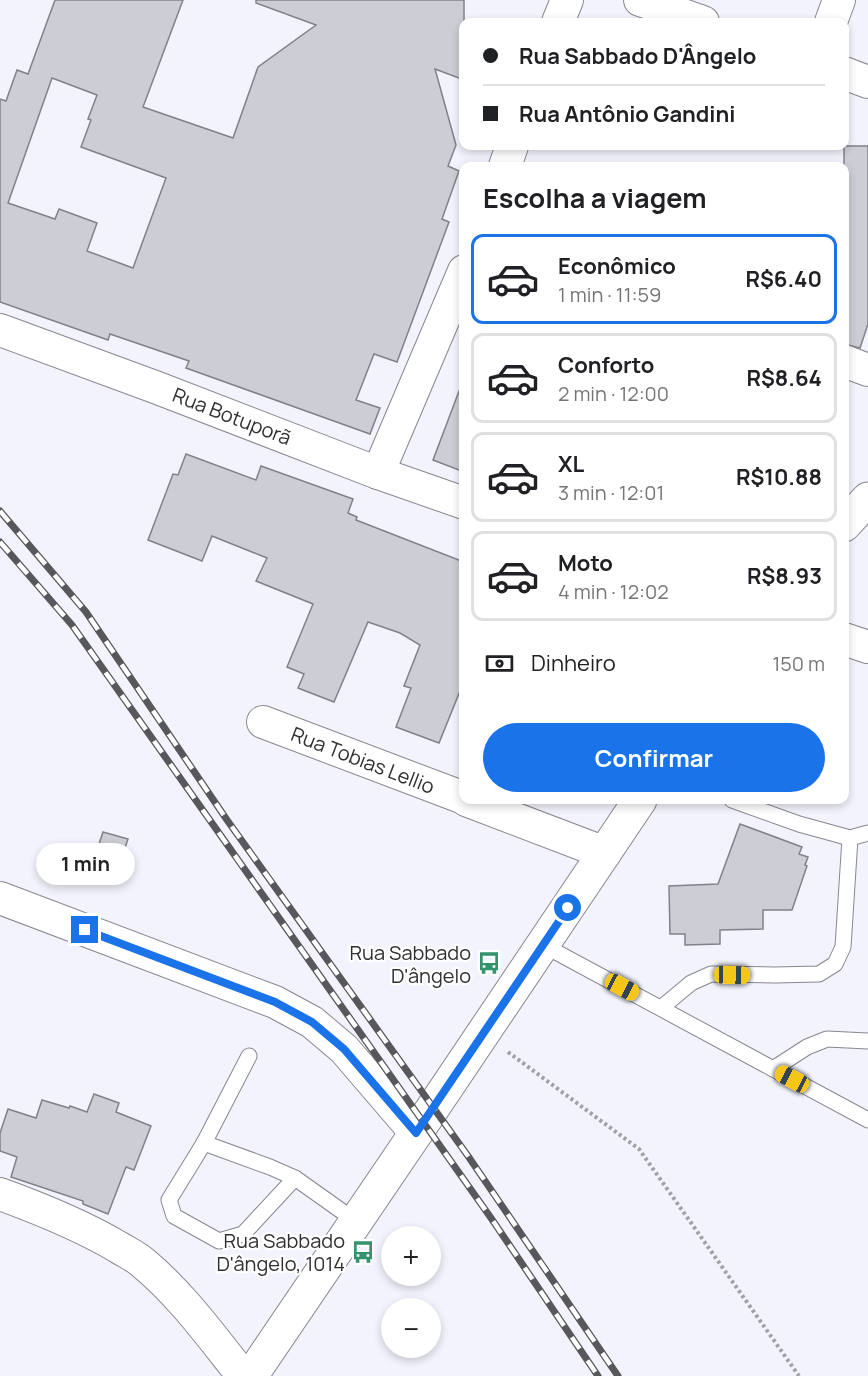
<!DOCTYPE html>
<html lang="pt">
<head>
<meta charset="utf-8">
<style>
  :root { --surface:#fff; --page:#f2f2f2; --text:#202124; --muted:#757577; --line:#e0e0e0; --accent:#1a73e8 }
  body { margin:0; font-family:Manrope,sans-serif; background:var(--page); color:var(--text); height:100vh; display:flex; flex-direction:column; font-size:22px; white-space:nowrap }
  * { box-sizing:border-box; margin:0 }
  p { font-size:20px; color:var(--muted) }
  .icon { flex:none; width:33px; height:33px; fill:none; stroke:currentColor; stroke-width:2; stroke-linecap:round; stroke-linejoin:round }
  .map { position:relative; flex:1; overflow:hidden }
  .drawer { position:absolute; left:459px; top:162px; width:390px; height:642px; display:flex; flex-direction:column; background:var(--surface); border-radius:12px; box-shadow:0 3px 9px #0003 }
  .drawer>* { flex:none }
  .top-card { position:absolute; left:459px; top:18px; width:390px; height:132px; border-radius:12px; box-shadow:0 3px 9px #0003; display:grid; align-content:center; height:132px; padding:0 24px; background:var(--surface) }
  .controls { position:absolute; left:381px; top:1226px; display:grid; gap:12px }
  .controls a { display:grid; place-items:center; width:60px; height:60px; border-radius:50%; background:var(--surface); box-shadow:0 3px 9px #0003; font-size:30px }
  .end { position:absolute; width:27px; height:27px; margin:-14px; border:8px solid #1a73e8; background:#fff; box-shadow:0 0 0 3px #fff }
  .from { border-radius:50% }
  .bubble { position:absolute; height:42px; border-radius:21px; background:var(--surface); box-shadow:0 3px 9px #0003; font-size:20px; font-weight:700; line-height:42px; text-align:center }
  .car { position:absolute; width:18px; height:36px; margin:-18px -9px; border-radius:8px; box-shadow:0 0 4px 2px #0007; background:linear-gradient(#f5c518 24%,#345 0 40%,#f5c518 0 76%,#345 0 86%,#f5c518 0) }
  .top-card b { display:flex; align-items:center; gap:21px; height:57px; font-size:22px }
  .top-card b+b { border-top:2px solid var(--line) }
  .top-card i { width:15px; height:15px; background:var(--text) }
  ul { padding:0; list-style:none }
  li { display:flex; align-items:center; gap:18px; height:90px; margin:0 12px 9px; padding:0 12px; border:3px solid var(--line); border-radius:12px }
  li div { flex:1 }
  li b { display:block; font-size:22px }
  li em { font-style:normal; font-weight:700 }
  li.current { border-color:var(--accent) }
  li>.icon { width:54px; height:54px; stroke-width:1.5 }
  h2 { padding:0 24px; font-size:27px; line-height:72px }
  .pay { display:flex; align-items:center; gap:15px; height:66px; padding:0 24px; font-size:22px }
  .pay p { margin-inline-start:auto }
  .action { display:flex; gap:12px; margin-top:auto; padding:12px 24px }
  .action a { flex:1; height:69px; border-radius:36px; background:var(--accent); color:#fff; font-size:24px; font-weight:700; line-height:69px; text-align:center }
  .map>svg:first-child { display:block }
</style>
</head>
<body>
<div class="map">
<svg width="868" height="1376" viewBox="0 0 868 1376">
  <rect width="100%" height="100%" fill="#f3f3fd"/>
  <g fill="#cdcdd6" stroke="#818189" stroke-width="1.5" fill-rule="evenodd">
    <path d="M 55,0 L 183,0 L 143,107 L 233,138 L 258,67 L 316,25 L 256,3 L 256,0 L 464,0 L 464,80 L 435,69 L 456,145 L 448,166 L 459,171 L 442,219 L 449,222 L 397,362 L 374,354 L 356,400 L 380,408 L 370,434 L 186,368 L 189,361 L 110,334 L 108,340 L 0,302 L 0,99 L 6,101 L 17,70 L 28,74 ZM 52,78 L 97,95 L 88,119 L 91,120 L 81,147 L 166,178 L 133,268 L 87,251 L 97,223 L 59,209 L 55,219 L 8,203 Z"/>
    <path d="M 844,146 L 868,146 L 868,324 L 860,348 L 844,344 Z"/>
    <path d="M 461,386 L 464,387 L 464,472 L 433,460 Z"/>
    <path d="M 186,454 L 256,480 L 261,466 L 353,499 L 348,513 L 357,517 L 356,520 L 464,562 L 464,681 L 439,743 L 396,727 L 411,688 L 404,686 L 420,645 L 400,633 L 368,622 L 334,702 L 298,688 L 304,674 L 287,667 L 313,604 L 256,581 L 267,558 L 212,536 L 202,561 L 148,540 L 173,474 L 178,475 Z"/>
    <path d="M 740,824 L 802,847 L 799,854 L 808,857 L 805,865 L 807,866 L 792,910 L 763,910 L 763,929 L 720,930 L 720,944 L 685,945 L 685,934 L 670,934 L 669,886 L 718,884 Z"/>
    <path d="M 103,832 L 128,839 L 115,878 L 90,871 Z"/>
    <path d="M 94,1094 L 119,1103 L 116,1112 L 151,1126 L 134,1170 L 126,1167 L 108,1214 L 83,1204 L 83,1201 L 11,1177 L 17,1157 L 0,1151 L 0,1133 L 8,1109 L 36,1118 L 42,1100 L 69,1108 L 70,1106 L 87,1112 Z"/>
  </g>
  <g fill="none" stroke-linecap="round" stroke-linejoin="round">
    <g stroke="#888790" stroke-width="17">
      <g id="lane">
        <path d="M 732,800 L 799,824 L 850,838 L 868,833"/>
        <path d="M 543,945 L 868,1120"/>
        <path d="M 661,1008 L 691,983 L 711,974 L 775,975 L 819,974 L 835,964 L 843,947 L 850,838"/>
        <path d="M 249,1056 L 204,1143 L 169,1200 L 174,1216 L 219,1241 L 243,1234 L 295,1178"/>
        <path d="M 773,1069 L 807,1047 L 827,1039 L 868,1041"/>
        <path d="M 204,1143 L 270,1167 L 295,1178 L 357,1222"/>
      </g>
    </g>
    <g stroke="#888790" stroke-width="34">
      <g id="street">
        <path d="M 640,0 L 703,22"/>
        <path d="M 558,22 L 567,0"/>
        <path d="M 831,22 L 839,0"/>
        <path d="M 844,73 L 868,82"/>
        <path d="M 505,166 L 512,146"/>
        <path d="M 0,330 L 155,387 L 378,473 L 464,503"/>
        <path d="M 844,361 L 868,370"/>
        <path d="M 378,473 L 464,271"/>
        <path d="M 844,639 L 868,647"/>
        <path d="M 263,722 L 464,798"/>
        <path d="M 466,800 L 605,853"/>
        <path d="M 0,898 L 275,1002 L 312,1022 L 344,1049 L 416,1133"/>
        <path d="M 0,1194 C 41,1209 81,1225 118,1247 C 126,1252 135,1256 142,1262 C 181,1294 211,1336 243,1376"/>
      </g>
    </g>
    <g stroke="#888790" stroke-width="35">
      <g id="secondary">
        <path d="M 844,525 L 868,499"/>
        <path d="M 251,1376 L 416,1133 L 640,800"/>
      </g>
    </g>
    <path stroke="#a0a0a7" stroke-width="4" stroke-dasharray="3 3" stroke-linecap="butt" d="M 508,1052 L 639,1149 L 799,1376"/>
    <use href="#lane" stroke="#fff" stroke-width="15"/>
    <use href="#street" stroke="#fff" stroke-width="32"/>
    <use href="#secondary" stroke="#fff" stroke-width="33"/>
    <g stroke="#58585c" stroke-width="7">
      <g id="rail">
        <path d="M 0,511 L 86,612 L 227,820 L 468,1156 L 618,1376"/>
        <path d="M 0,542 L 72,625 L 491,1218 L 598,1376"/>
      </g>
    </g>
    <use href="#rail" stroke="#fff" stroke-width="4.5" stroke-dasharray="14" stroke-linecap="butt"/>
  </g>
  <g fill="none" stroke-linecap="round" stroke-linejoin="round">
    <path stroke="#1a73e8" stroke-width="8" d="M 85,930 L 275,1002 L 312,1022 L 344,1049 L 416,1133 L 568,908"/>
  </g>
  <defs>
    <g id="bus-bare" transform="scale(1.8)"><path d="M-5-6H5V4H4V6H2V4H-2V6H-4V4H-5ZM-3.5-4V0h7V-4ZM-3.5 1.2v1.5H-2V1.2ZM2 1.2v1.5H3.5V1.2Z" fill="#32936d" stroke="#fff" stroke-width="2.5" paint-order="stroke"/></g>
  </defs>
  <g fill-rule="evenodd">
    <use href="#bus-bare" x="489" y="963"/>
    <use href="#bus-bare" x="363" y="1252"/>
  </g>
  <g text-anchor="middle" dominant-baseline="central" stroke-width="4.5" stroke-linejoin="round" paint-order="stroke">
    <g font-size="20" fill="#303033" stroke="#fff">
      <text transform="translate(232 416) rotate(21)">Rua Botuporã</text>
      <text transform="translate(363 760) rotate(21)">Rua Tobias Lellio</text>
    </g>
    <g font-size="20" fill="#303033" stroke="#fff" text-anchor="end">
      <text x="471" y="952">Rua Sabbado<tspan x="471" dy="23">D'ângelo</tspan></text>
      <text x="345" y="1240">Rua Sabbado<tspan x="345" dy="23">D'ângelo, 1014</tspan></text>
    </g>
  </g>
</svg>
<div class="controls">
<a>+</a>
<a>−</a>
</div>
<i class="end from" style="left:568px;top:908px"></i>
<i class="end" style="left:85px;top:930px"></i>
<div class="bubble" style="left:36px;top:843px;width:99px">1 min</div>
<i class="car" style="left:732px;top:975px;rotate:91deg"></i>
<i class="car" style="left:622px;top:987px;rotate:118deg"></i>
<i class="car" style="left:792px;top:1079px;rotate:298deg"></i>
<div class="top-card">
<b><i class="from"></i>Rua Sabbado D'Ângelo</b>
<b><i></i>Rua Antônio Gandini</b>
</div>
<section class="drawer">
<h2>Escolha a viagem</h2>
<ul>
<li class="current"><svg class="icon" aria-label="car" viewBox="0 0 24 24"><path d="M5 17H2v-5l4-1 3-4h7l3 4 3 1v5h-3M9 17h6M6 11h13"/><circle cx="7" cy="17" r="2"/><circle cx="17" cy="17" r="2"/></svg><div><b>Econômico</b><p>1 min · 11:59</p></div><em>R$6.40</em></li>
<li><svg class="icon" aria-label="car" viewBox="0 0 24 24"><path d="M5 17H2v-5l4-1 3-4h7l3 4 3 1v5h-3M9 17h6M6 11h13"/><circle cx="7" cy="17" r="2"/><circle cx="17" cy="17" r="2"/></svg><div><b>Conforto</b><p>2 min · 12:00</p></div><em>R$8.64</em></li>
<li><svg class="icon" aria-label="car" viewBox="0 0 24 24"><path d="M5 17H2v-5l4-1 3-4h7l3 4 3 1v5h-3M9 17h6M6 11h13"/><circle cx="7" cy="17" r="2"/><circle cx="17" cy="17" r="2"/></svg><div><b>XL</b><p>3 min · 12:01</p></div><em>R$10.88</em></li>
<li><svg class="icon" aria-label="car" viewBox="0 0 24 24"><path d="M5 17H2v-5l4-1 3-4h7l3 4 3 1v5h-3M9 17h6M6 11h13"/><circle cx="7" cy="17" r="2"/><circle cx="17" cy="17" r="2"/></svg><div><b>Moto</b><p>4 min · 12:02</p></div><em>R$8.93</em></li>
</ul>
<div class="pay"><svg class="icon" aria-label="cash" viewBox="0 0 24 24"><path d="M3 7h18v10H3z"/><circle cx="12" cy="12" r="2"/></svg>Dinheiro<p>150 m</p></div>
<div class="action"><a>Confirmar</a></div>
</section>
</div>
</body>
</html>
